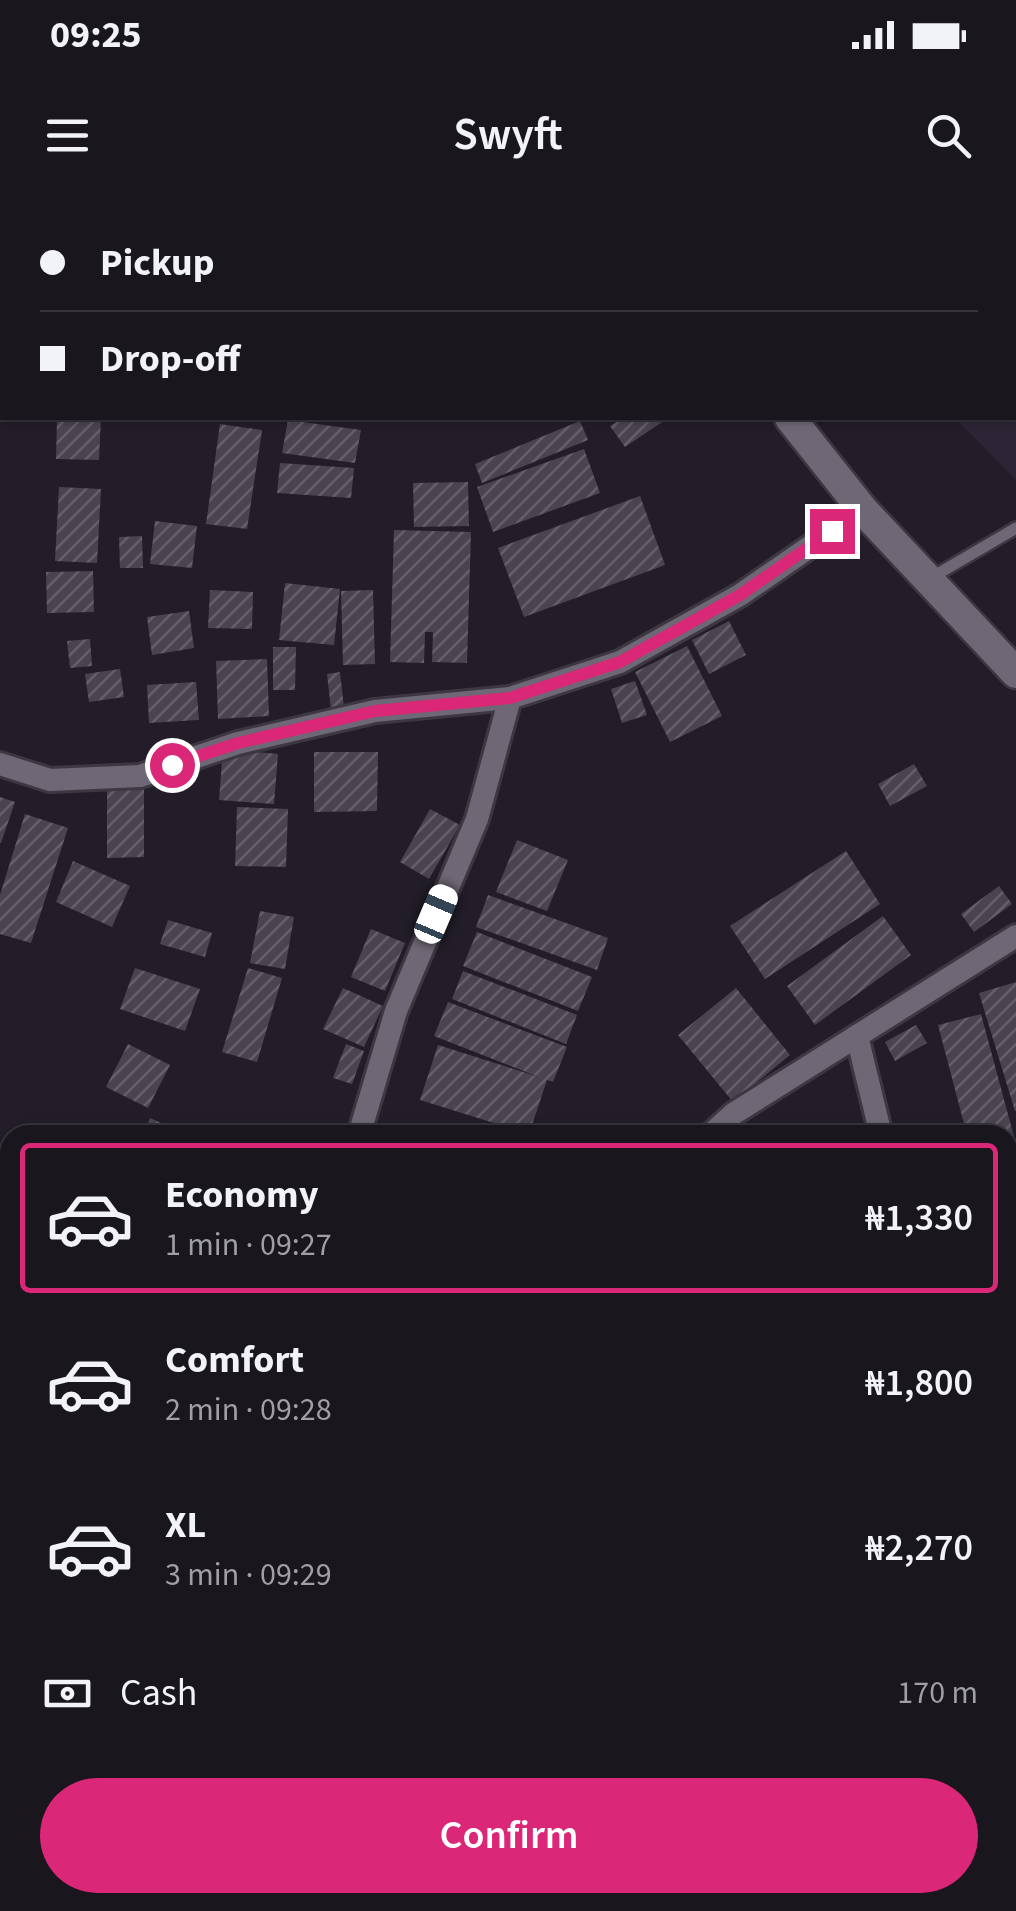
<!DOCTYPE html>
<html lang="en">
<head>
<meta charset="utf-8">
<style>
  :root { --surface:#1a161e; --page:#231f27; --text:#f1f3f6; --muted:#9f9fa4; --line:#38353c; --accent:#db2777 }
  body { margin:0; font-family:"Source Sans 3",sans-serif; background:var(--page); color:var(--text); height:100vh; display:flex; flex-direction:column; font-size:38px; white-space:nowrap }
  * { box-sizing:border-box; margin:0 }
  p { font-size:32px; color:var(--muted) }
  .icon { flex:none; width:55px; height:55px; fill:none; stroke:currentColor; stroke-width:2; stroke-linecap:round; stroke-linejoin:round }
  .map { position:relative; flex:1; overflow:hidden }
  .side { position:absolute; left:0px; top:925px; width:1018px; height:788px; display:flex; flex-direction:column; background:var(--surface); border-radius:30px 30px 0 0; box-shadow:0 2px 8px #0004,0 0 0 2px var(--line) }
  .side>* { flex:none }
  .banner { position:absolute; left:0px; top:0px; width:1018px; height:220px; box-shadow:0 2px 8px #0004,0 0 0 2px var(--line); display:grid; align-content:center; height:220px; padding:0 40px; background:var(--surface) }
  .end { position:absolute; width:45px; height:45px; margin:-22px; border:12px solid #db2777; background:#fff; box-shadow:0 0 0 5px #fff }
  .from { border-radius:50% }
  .car { position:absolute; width:30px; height:60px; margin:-30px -15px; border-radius:12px; box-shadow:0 0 8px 2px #0007; background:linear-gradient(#fff 24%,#345 0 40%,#fff 0 76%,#345 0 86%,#fff 0) }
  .banner b { display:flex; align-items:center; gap:35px; height:95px; font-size:38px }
  .banner b+b { border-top:2px solid var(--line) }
  .banner i { width:25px; height:25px; background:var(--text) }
  ul { padding:18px 0 0; list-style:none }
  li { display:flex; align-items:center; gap:30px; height:150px; margin:0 20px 15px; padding:0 20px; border:5px solid transparent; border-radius:10px }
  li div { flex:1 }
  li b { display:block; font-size:38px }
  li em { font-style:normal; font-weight:600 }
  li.on { border-color:var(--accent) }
  li>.icon { width:90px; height:90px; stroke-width:1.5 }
  .pay { display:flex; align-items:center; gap:25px; height:110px; padding:0 40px; font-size:38px }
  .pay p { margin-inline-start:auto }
  .action { display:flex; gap:20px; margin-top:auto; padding:20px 40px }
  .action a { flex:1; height:115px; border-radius:60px; background:var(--accent); color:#fff; font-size:40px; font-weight:600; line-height:115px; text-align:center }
  .status { display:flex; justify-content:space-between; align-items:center; height:70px; padding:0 50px; background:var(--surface); direction:ltr }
  .status svg { height:28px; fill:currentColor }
  header { display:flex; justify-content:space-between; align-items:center; height:130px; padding:0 40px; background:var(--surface); font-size:45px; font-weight:600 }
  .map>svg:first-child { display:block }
</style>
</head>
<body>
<div class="status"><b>09:25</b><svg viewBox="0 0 49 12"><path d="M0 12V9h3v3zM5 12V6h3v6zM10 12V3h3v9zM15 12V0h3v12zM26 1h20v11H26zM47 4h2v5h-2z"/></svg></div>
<header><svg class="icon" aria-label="menu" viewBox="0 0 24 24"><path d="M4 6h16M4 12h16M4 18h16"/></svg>Swyft<svg class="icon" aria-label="search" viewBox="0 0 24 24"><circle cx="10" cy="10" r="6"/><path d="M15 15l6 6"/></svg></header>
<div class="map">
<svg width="1016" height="1711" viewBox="0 0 1016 1711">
  <defs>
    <pattern id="building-hatch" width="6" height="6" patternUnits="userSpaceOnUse" patternTransform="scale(2.5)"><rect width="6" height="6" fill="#4a4451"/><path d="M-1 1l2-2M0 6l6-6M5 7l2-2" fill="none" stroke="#645f6a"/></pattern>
  </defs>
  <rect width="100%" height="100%" fill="#221d28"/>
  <path fill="#2d2535" d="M 768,0 L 1016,0 L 1016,280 L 955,218 L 1015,218 L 1015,2 Z"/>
  <g fill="url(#building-hatch)">
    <path d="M 57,218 L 101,218 L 99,260 L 56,259 Z"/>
    <path d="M 623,218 L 668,218 L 625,247 L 610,226 Z"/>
    <path d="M 288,220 L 361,230 L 355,263 L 282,253 Z"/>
    <path d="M 580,221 L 588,240 L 482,283 L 475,264 Z"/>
    <path d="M 220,224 L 262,230 L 247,329 L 206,324 Z"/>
    <path d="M 584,249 L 600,293 L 493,332 L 477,287 Z"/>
    <path d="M 280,263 L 354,268 L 351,298 L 277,293 Z"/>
    <path d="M 468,282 L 469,326 L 414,327 L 413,283 Z"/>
    <path d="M 59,287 L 101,289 L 97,363 L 55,361 Z"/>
    <path d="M 640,296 L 665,365 L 524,417 L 498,348 Z"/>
    <path d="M 155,321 L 197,326 L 192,368 L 150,364 Z"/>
    <path d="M 394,330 L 471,332 L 467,463 L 432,462 L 433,432 L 425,432 L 424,463 L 390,462 Z"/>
    <path d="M 142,336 L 143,368 L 120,368 L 119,337 Z"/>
    <path d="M 93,371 L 94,412 L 47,413 L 46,372 Z"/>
    <path d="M 285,383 L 340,389 L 334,445 L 279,440 Z"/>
    <path d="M 210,390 L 253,392 L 252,429 L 208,428 Z"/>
    <path d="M 373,390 L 375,464 L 343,465 L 341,391 Z"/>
    <path d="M 189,411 L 194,448 L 152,455 L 147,417 Z"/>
    <path d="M 729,421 L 746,455 L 709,474 L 692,440 Z"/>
    <path d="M 90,439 L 92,466 L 70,468 L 67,441 Z"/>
    <path d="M 687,446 L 722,516 L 670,542 L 635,472 Z"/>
    <path d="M 273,447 L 296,447 L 295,490 L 273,490 Z"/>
    <path d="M 267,459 L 269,516 L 218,519 L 216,461 Z"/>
    <path d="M 120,469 L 124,497 L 89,502 L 85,474 Z"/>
    <path d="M 340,472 L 344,508 L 331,510 L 327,474 Z"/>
    <path d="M 635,481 L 647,515 L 622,523 L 611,489 Z"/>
    <path d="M 196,482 L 199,520 L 149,523 L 147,485 Z"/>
    <path d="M 223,549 L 278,554 L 274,604 L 219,600 Z"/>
    <path d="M 314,552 L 378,552 L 377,611 L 314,612 Z"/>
    <path d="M 914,564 L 927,586 L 890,606 L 878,584 Z"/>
    <path d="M 107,589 L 144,589 L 144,657 L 107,658 Z"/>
    <path d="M 0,597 L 15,602 L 1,643 L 0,643 Z"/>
    <path d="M 237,607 L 288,609 L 286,667 L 235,666 Z"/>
    <path d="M 430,609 L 460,625 L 429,679 L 400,662 Z"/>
    <path d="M 25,614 L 68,628 L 31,743 L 0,734 L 0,695 Z"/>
    <path d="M 517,640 L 568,660 L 547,711 L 496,692 Z"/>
    <path d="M 846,651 L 880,704 L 765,779 L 730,726 Z"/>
    <path d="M 73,661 L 130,686 L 112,727 L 56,702 Z"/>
    <path d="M 999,686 L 1012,704 L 974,732 L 961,714 Z"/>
    <path d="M 488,695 L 608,738 L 597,770 L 476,727 Z"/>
    <path d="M 260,711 L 294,717 L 285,769 L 250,763 Z"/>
    <path d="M 883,716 L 911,755 L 815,825 L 787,786 Z"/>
    <path d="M 168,720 L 212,733 L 205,757 L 160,744 Z"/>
    <path d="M 371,729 L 405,743 L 385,791 L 351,777 Z"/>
    <path d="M 477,732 L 592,777 L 578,811 L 463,766 Z"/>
    <path d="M 135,768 L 200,789 L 185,831 L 120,809 Z"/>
    <path d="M 248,768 L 282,778 L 257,862 L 222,852 Z"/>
    <path d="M 463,771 L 577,815 L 566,844 L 452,799 Z"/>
    <path d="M 1016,782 L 1016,911 L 1015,911 L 979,793 Z"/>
    <path d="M 343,788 L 383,806 L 364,847 L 323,829 Z"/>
    <path d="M 736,788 L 790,855 L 733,902 L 678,835 Z"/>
    <path d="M 448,802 L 567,847 L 553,882 L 547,880 L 529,934 L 420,900 L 438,845 L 539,877 L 434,836 Z"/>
    <path d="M 981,814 L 1016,944 L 1016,948 L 1008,951 L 1008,935 L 967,935 L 938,825 Z"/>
    <path d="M 916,825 L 927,843 L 895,861 L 885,842 Z"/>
    <path d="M 128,844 L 170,865 L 148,908 L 106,887 Z"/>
    <path d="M 346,844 L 364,851 L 352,884 L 333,878 Z"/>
    <path d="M 150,918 L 188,935 L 143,935 Z"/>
    <path d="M 198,923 L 231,935 L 194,935 Z"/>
    <path d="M 9,1096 L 10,1096 L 10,1189 L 0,1187 L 0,1130 Z"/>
    <path d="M 10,1452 L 10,1510 L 0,1507 L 0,1478 Z"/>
    <path d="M 1016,1514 L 1016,1577 L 1008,1579 L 1008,1516 Z"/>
    <path d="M 0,1629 L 10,1636 L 10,1665 L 0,1679 Z"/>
    <path d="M 126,1702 L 247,1702 L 259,1708 L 258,1711 L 123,1711 Z"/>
    <path d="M 459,1702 L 528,1702 L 524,1711 L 455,1711 Z"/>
    <path d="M 601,1702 L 657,1702 L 667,1708 L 666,1711 L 597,1711 Z"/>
  </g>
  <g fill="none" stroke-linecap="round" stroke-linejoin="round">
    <g stroke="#3c3740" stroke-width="16">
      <path id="lane" d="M 929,379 L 1016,328"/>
    </g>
    <g stroke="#3c3740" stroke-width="28">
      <g id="street">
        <path d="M 102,0 L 107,2"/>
        <path d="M 0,564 L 50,580 L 140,576 L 238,543 L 375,511 L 510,498 L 620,462 L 740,395 L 863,310"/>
        <path d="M 857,836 L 881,935"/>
        <path d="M 359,935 L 396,811 L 477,619 L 510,498"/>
        <path d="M 710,935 L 733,914 L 1016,736"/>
        <path d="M 0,1038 L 10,1042"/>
        <path d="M 100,1711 L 105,1702"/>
        <path d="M 817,1711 L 824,1702"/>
      </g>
    </g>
    <g stroke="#3c3740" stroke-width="35">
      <g id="secondary">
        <path d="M 597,0 L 599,2"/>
        <path d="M 790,218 L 863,310 L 1016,473"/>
      </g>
    </g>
    <use href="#lane" stroke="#6e6775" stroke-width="11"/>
    <use href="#street" stroke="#6e6775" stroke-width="22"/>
    <use href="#secondary" stroke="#6e6775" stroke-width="30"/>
  </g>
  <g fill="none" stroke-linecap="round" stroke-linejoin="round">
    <path stroke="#db2777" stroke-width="12" d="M 172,565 L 238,543 L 375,511 L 510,498 L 620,462 L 740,395 L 832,331"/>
  </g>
</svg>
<i class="end from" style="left:172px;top:565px"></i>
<i class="end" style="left:832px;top:331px"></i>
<i class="car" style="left:436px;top:714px;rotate:23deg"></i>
<div class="banner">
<b><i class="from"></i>Pickup</b>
<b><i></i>Drop-off</b>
</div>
<section class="side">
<ul>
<li class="on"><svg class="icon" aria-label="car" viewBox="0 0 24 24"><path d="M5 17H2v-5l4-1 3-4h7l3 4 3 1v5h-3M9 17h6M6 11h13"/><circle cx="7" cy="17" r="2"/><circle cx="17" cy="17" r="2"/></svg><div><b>Economy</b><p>1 min · 09:27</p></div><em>₦1,330</em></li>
<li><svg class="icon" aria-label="car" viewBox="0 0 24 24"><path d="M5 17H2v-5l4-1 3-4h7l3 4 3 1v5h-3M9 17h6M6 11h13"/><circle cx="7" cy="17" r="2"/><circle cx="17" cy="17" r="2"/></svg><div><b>Comfort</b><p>2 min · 09:28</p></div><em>₦1,800</em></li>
<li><svg class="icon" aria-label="car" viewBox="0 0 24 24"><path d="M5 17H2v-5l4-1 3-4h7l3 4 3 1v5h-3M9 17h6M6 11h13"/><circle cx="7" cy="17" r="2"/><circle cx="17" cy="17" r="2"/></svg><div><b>XL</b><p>3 min · 09:29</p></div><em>₦2,270</em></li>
</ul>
<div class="pay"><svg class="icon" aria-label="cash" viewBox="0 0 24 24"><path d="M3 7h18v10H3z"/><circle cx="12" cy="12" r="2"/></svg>Cash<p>170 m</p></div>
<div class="action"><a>Confirm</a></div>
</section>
</div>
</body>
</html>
